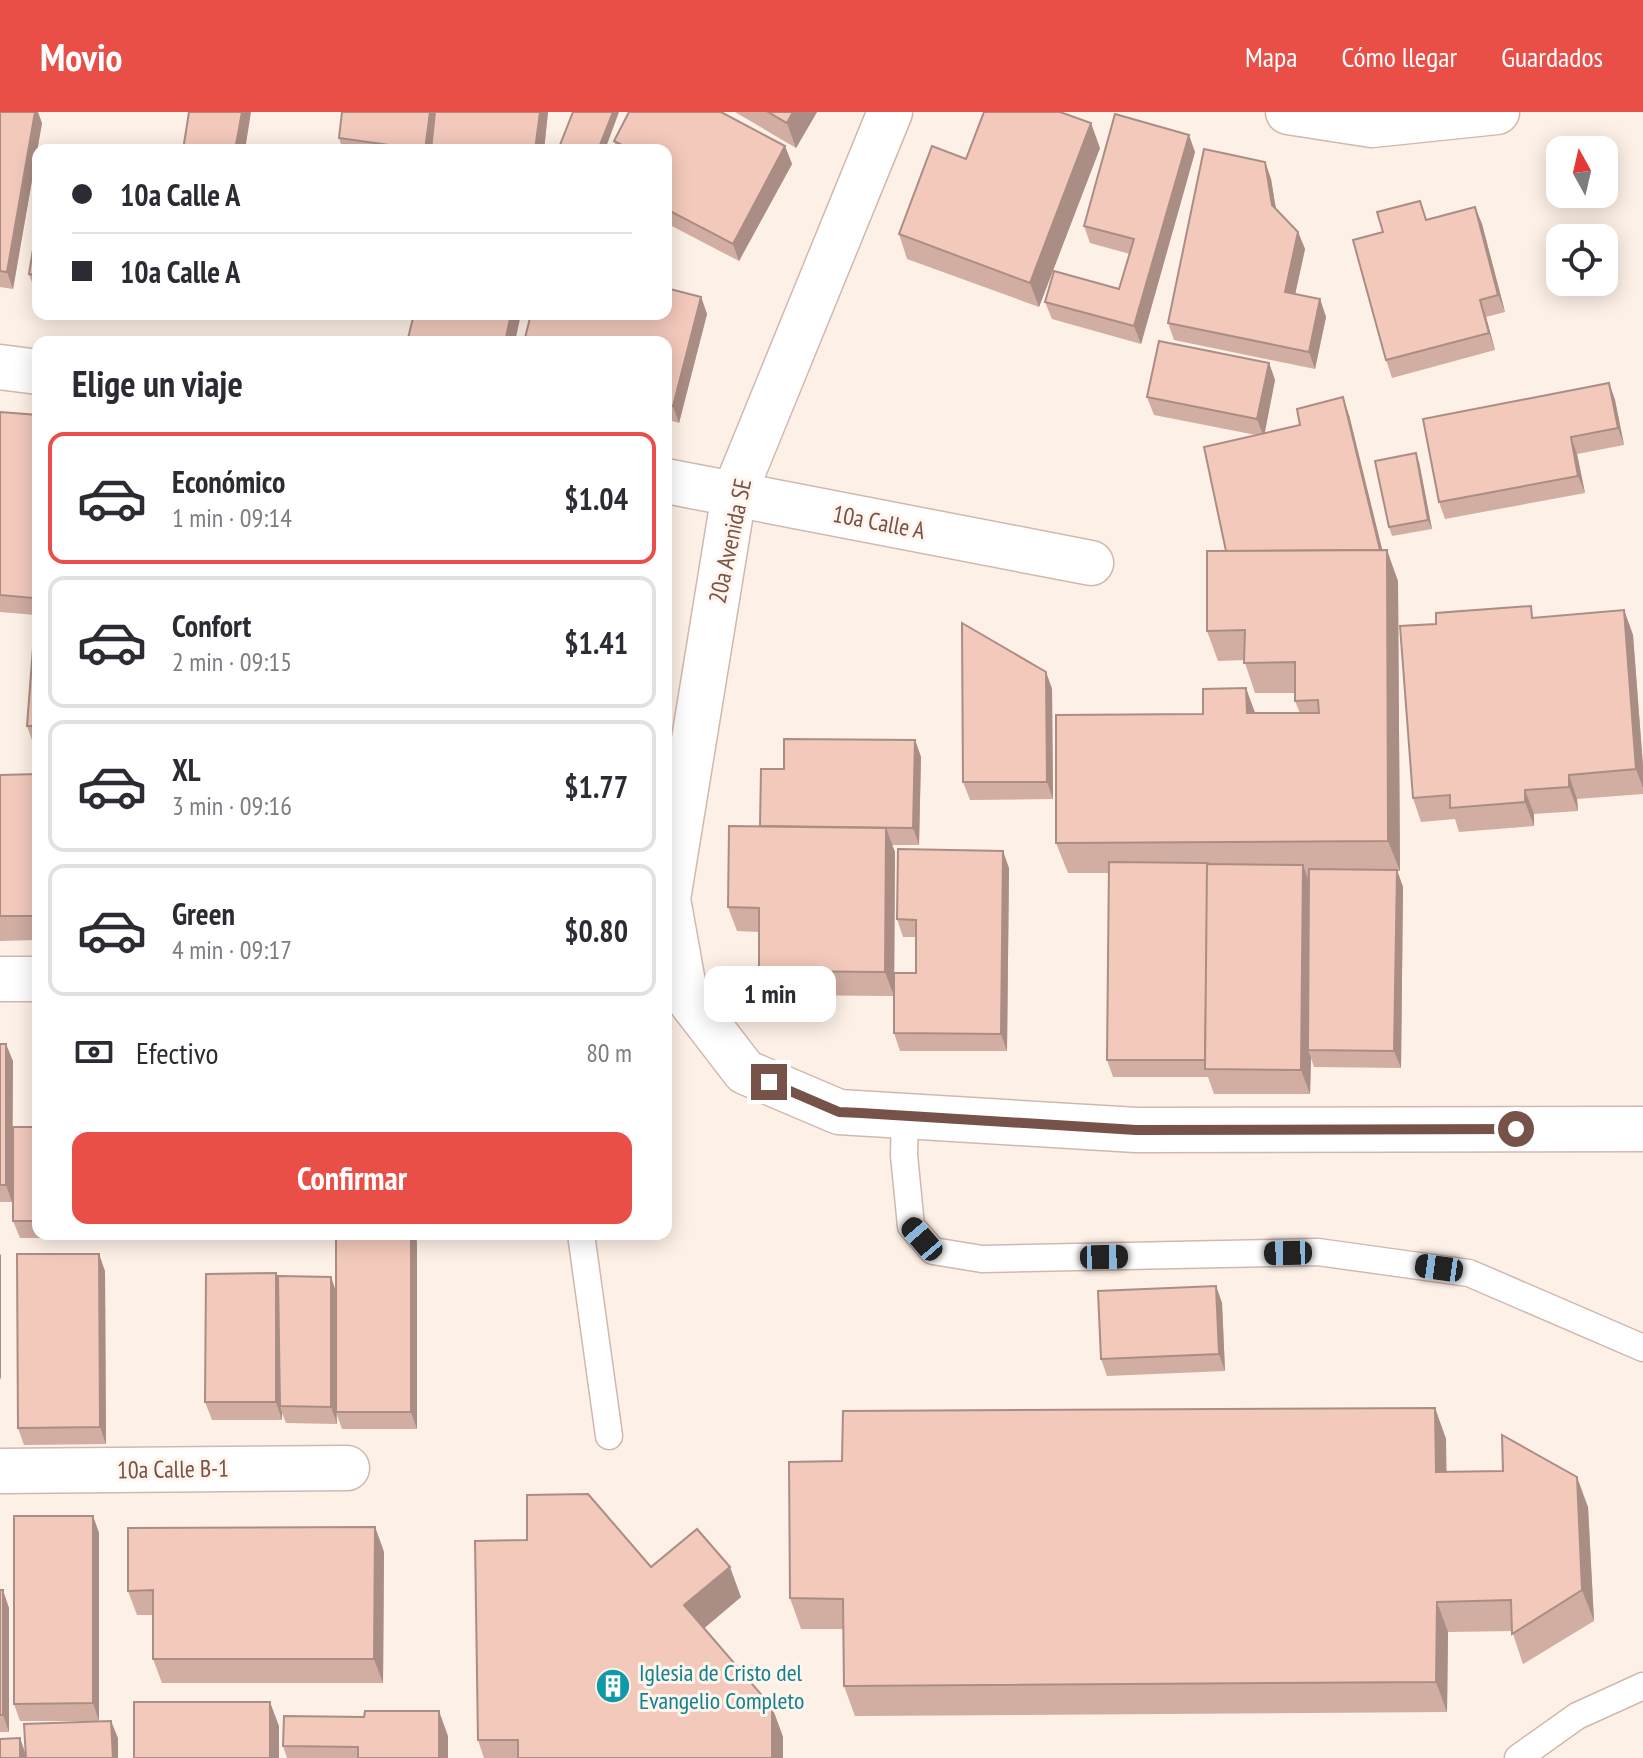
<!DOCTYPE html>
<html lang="es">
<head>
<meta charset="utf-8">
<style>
  :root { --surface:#fff; --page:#f2f2f3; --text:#2b2b33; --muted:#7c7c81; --line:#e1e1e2; --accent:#ea4f47 }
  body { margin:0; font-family:"PT Sans Narrow",sans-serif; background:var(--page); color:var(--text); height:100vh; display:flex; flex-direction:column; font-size:30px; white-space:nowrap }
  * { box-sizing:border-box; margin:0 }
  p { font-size:26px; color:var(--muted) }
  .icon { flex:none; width:44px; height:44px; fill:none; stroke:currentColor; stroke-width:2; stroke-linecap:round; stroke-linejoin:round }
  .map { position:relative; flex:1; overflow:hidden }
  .sheet { position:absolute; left:32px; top:224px; width:640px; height:904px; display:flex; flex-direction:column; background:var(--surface); border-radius:16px; box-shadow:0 4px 20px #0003 }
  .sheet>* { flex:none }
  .guide { position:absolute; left:32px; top:32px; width:640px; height:176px; border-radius:16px; box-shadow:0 4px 20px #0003; display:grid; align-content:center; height:176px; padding:0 40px; background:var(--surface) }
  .needle { width:52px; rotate:352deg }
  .tools { position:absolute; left:1546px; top:24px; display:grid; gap:16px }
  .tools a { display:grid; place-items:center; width:72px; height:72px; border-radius:16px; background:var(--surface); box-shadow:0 4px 20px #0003; font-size:40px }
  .end { position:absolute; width:36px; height:36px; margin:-18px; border:10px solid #775249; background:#fff; box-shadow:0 0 0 4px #fff }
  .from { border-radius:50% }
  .bubble { position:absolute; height:56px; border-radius:16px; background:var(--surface); box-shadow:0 4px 20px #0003; font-size:26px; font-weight:800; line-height:56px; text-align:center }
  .car { position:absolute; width:24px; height:48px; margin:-24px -12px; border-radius:10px; box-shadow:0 0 6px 2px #0007; background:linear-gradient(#222 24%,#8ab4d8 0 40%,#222 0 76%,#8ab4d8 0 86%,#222 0) }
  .guide b { display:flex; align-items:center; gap:28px; height:76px; font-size:30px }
  .guide b+b { border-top:2px solid var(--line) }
  .guide i { width:20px; height:20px; background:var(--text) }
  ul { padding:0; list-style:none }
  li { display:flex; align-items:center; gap:24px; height:132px; margin:0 16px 12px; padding:0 24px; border:4px solid var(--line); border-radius:16px }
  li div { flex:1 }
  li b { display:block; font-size:30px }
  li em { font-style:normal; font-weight:800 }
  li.on { border-color:var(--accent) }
  li>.icon { width:72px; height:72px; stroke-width:1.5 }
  h2 { padding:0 40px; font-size:36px; line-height:96px }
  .pay { display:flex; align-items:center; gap:20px; height:88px; padding:0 40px; font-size:30px }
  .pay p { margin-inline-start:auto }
  .action { display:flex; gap:16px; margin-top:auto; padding:16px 40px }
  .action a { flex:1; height:92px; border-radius:16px; background:var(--accent); color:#fff; font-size:32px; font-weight:800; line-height:92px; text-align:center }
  header { display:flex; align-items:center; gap:48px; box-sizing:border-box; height:112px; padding:0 40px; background:var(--accent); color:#fff }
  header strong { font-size:38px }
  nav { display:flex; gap:44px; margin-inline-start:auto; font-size:28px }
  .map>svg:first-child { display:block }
</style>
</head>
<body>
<header>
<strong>Movio</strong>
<nav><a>Mapa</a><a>Cómo llegar</a><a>Guardados</a></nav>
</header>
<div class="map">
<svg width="1643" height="1646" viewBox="0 0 1643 1646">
  <rect width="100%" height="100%" fill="#fdf0e6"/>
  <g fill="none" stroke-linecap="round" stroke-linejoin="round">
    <g stroke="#d1b8ae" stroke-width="29">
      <g id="lane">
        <path d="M 905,1004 L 904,1043 L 911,1114 L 933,1139 L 982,1147 L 1318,1140 L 1469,1161 L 1643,1236"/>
        <path d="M 581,1122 L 609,1324"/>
        <path d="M 1518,1646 L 1577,1604 L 1643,1574"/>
      </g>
    </g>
    <g stroke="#d1b8ae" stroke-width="47">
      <g id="street">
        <path d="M 890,0 L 734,382 L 668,787 L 685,882 L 745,960 L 839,1000 L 1136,1018 L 1643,1017"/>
        <path d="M 1288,0 L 1372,13 L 1497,0"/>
        <path d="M 0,255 L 38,260"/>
        <path d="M 666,369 L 1091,451"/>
        <path d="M 0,867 L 38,867"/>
        <path d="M 0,1359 L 347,1356"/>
      </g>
    </g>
    <use href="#lane" stroke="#fff" stroke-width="26"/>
    <use href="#street" stroke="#fff" stroke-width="44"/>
  </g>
  <g fill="#d1ada2">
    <path d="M 0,0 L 42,11 L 13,177 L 0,175 Z"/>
    <path d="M 342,0 L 548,0 L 544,38 L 343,38 L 339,26 Z"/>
    <path d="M 735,0 L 817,0 L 796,36 Z"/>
    <path d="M 614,29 L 785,34 L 792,52 L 739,149 L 666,111 L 666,38 L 617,38 Z"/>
    <path d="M 1100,36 L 1039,195 L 907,147 L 899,122 L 966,47 Z"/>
    <path d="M 1195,40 L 1141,232 L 1052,207 L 1045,190 L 1119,177 L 1130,142 L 1090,131 L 1084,114 Z"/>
    <path d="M 1265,50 L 1271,67 L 1276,97 L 1298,120 L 1305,137 L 1295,182 L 1320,187 L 1326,205 L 1315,257 L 1174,228 L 1168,211 Z"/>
    <path d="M 1475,95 L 1482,112 L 1505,200 L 1486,205 L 1495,238 L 1392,266 L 1386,248 L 1383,120 Z"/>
    <path d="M 38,107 L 38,179 L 35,179 L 29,162 Z"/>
    <path d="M 701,185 L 707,202 L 679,311 L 666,307 L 666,230 Z"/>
    <path d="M 175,202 L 209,202 L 208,207 Z"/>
    <path d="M 1269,251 L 1275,268 L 1264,321 L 1349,303 L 1382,438 L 1398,469 L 1400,759 L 1397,759 L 1403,775 L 1401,956 L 1314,955 L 1311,946 L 1310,982 L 1214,982 L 1208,965 L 1113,965 L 1107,948 L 1109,761 L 1068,761 L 1056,731 L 1255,601 L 1300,601 L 1295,589 L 1295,581 L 1255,581 L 1244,548 L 1218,549 L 1207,519 L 1226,439 L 1256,323 L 1154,303 L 1147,285 Z"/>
    <path d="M 1609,271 L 1615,288 L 1624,333 L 1577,342 L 1585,381 L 1445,407 L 1439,390 Z"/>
    <path d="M 0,300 L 38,303 L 38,631 L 33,631 L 27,614 L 36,503 L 0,500 Z"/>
    <path d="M 1419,350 L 1432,417 L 1392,424 L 1389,415 Z"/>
    <path d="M 1624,498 L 1633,523 L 1643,654 L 1643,682 L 1577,687 L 1578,699 L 1534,702 L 1534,714 L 1459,720 L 1455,707 L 1421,710 L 1413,686 L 1535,506 Z"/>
    <path d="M 1046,560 L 1052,577 L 1053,687 L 970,688 L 963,670 Z"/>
    <path d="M 915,628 L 921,645 L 919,733 L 892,733 L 895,740 L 894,884 L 767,883 L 759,859 L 759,820 L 737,819 L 728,795 L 784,657 Z"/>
    <path d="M 38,662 L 38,828 L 0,829 L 0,663 Z"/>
    <path d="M 1009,756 L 1007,939 L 900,939 L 894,921 L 916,861 L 916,825 L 903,825 L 897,807 Z"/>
    <path d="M 0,932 L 13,949 L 12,1090 L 0,1090 Z"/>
    <path d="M 38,1015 L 38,1122 L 102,1122 L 102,1126 L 20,1126 L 13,1109 Z"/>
    <path d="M 336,1122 L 415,1122 L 417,1130 L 417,1317 L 342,1317 L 337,1303 L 337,1312 L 286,1311 L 282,1301 L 282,1308 L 212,1308 L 205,1290 L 276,1161 L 279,1168 L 336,1179 Z"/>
    <path d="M 105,1159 L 106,1332 L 24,1333 L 18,1316 Z"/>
    <path d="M 1216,1174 L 1222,1191 L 1225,1259 L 1107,1264 L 1101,1247 Z"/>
    <path d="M 1435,1296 L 1446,1327 L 1446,1360 L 1588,1395 L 1594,1509 L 1523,1552 L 1512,1519 L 1448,1520 L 1447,1600 L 855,1604 L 844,1574 L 843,1517 L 801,1517 L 790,1486 L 842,1349 Z"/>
    <path d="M 93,1404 L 99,1421 L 99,1609 L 20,1609 L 14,1592 Z"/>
    <path d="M 375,1415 L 384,1440 L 383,1571 L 162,1571 L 153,1547 L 153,1503 L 137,1503 L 128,1479 Z"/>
    <path d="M 651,1455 L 741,1485 L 704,1516 L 772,1595 L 783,1625 L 783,1646 L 484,1646 L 478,1628 Z"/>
    <path d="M 0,1478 L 9,1496 L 9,1620 L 0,1620 Z"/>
    <path d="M 448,1624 L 448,1646 L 287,1646 L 283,1634 Z"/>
  </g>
  <g fill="#aa8d84">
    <path d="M 35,0 L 38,0 L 42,11 L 13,177 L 7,160 Z"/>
    <path d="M 242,0 L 251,0 L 245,38 L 235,38 Z"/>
    <path d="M 430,0 L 439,0 L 433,38 L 425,38 Z"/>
    <path d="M 540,0 L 548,0 L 544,38 L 535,38 Z"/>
    <path d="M 613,0 L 619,0 L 605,38 L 598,38 Z"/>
    <path d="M 793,0 L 817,0 L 796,36 L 787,11 Z"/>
    <path d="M 1091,11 L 1100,36 L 1039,195 L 1030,171 Z"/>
    <path d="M 1189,23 L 1195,40 L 1141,232 L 1134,214 Z"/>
    <path d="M 785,34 L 792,52 L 739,149 L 733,132 Z"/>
    <path d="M 1265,50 L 1271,67 L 1278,110 L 1272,93 Z"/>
    <path d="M 1475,95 L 1482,112 L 1505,200 L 1498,183 Z"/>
    <path d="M 1298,120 L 1305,137 L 1292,197 L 1285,180 Z"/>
    <path d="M 701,185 L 707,202 L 679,311 L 673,294 Z"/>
    <path d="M 1320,187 L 1326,205 L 1315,257 L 1309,240 Z"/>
    <path d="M 1480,188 L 1486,205 L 1495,238 L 1489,221 Z"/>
    <path d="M 511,202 L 521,202 L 515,230 L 505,230 Z"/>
    <path d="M 1269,251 L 1275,268 L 1264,325 L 1257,307 Z"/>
    <path d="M 1609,271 L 1615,288 L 1624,333 L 1618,316 Z"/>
    <path d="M 1343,285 L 1349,303 L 1387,457 L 1381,440 Z"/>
    <path d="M 1571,325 L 1577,342 L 1585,381 L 1578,364 Z"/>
    <path d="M 1416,341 L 1419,350 L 1432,417 L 1428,408 Z"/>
    <path d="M 38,419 L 38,501 L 33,486 Z"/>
    <path d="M 1387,438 L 1398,469 L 1400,759 L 1388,729 Z"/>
    <path d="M 1624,498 L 1633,523 L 1643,654 L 1643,676 L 1636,657 Z"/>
    <path d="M 1046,560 L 1052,577 L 1053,687 L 1047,670 Z"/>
    <path d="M 1246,576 L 1257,606 L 1247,601 Z"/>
    <path d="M 915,628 L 921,645 L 919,733 L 913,716 Z"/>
    <path d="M 1569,663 L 1577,687 L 1578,699 L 1569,675 Z"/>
    <path d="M 1525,678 L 1534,702 L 1534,714 L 1525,690 Z"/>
    <path d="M 886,716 L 895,740 L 894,884 L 885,860 Z"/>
    <path d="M 1003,739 L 1009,756 L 1007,939 L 1001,922 Z"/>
    <path d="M 1303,753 L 1312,777 L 1308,938 L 1311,946 L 1310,982 L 1301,958 Z"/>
    <path d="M 1397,758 L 1403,775 L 1401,956 L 1394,939 Z"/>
    <path d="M 6,932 L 13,949 L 12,1090 L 6,1073 Z"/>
    <path d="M 411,1122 L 415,1122 L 417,1130 L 417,1317 L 411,1300 Z"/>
    <path d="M 0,1142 L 1,1143 L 1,1268 L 0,1265 Z"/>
    <path d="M 99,1142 L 105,1159 L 106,1332 L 100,1315 Z"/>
    <path d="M 276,1161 L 282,1179 L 280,1294 L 282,1301 L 282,1308 L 276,1290 Z"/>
    <path d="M 331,1165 L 337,1182 L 336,1300 L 337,1312 L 331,1295 Z"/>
    <path d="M 1216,1174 L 1222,1191 L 1225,1259 L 1219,1242 Z"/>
    <path d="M 1435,1296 L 1446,1327 L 1447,1391 L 1436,1360 Z"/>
    <path d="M 1577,1365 L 1588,1395 L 1594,1509 L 1582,1478 Z"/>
    <path d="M 93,1404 L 99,1421 L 99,1609 L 93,1591 Z"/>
    <path d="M 375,1415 L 384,1440 L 383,1571 L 374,1547 Z"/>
    <path d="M 730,1455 L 741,1485 L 695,1524 L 684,1493 Z"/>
    <path d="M 3,1478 L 9,1496 L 9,1620 L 3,1603 Z"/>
    <path d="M 1437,1490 L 1448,1520 L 1447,1600 L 1436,1570 Z"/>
    <path d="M 270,1590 L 279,1614 L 279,1646 L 270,1646 Z"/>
    <path d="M 772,1595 L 783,1625 L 783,1646 L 772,1646 Z"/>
    <path d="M 439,1599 L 448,1624 L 448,1646 L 439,1646 Z"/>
    <path d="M 111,1609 L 118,1626 L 118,1646 L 113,1646 Z"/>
    <path d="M 20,1626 L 26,1643 L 26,1646 L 20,1646 Z"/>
  </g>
  <g fill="#f3c9bc" stroke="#aa8d84" stroke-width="2">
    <path d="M 0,0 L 35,0 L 7,160 L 0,159 Z"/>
    <path d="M 189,0 L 242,0 L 235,38 L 183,38 Z"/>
    <path d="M 342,0 L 430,0 L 425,38 L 339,26 Z"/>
    <path d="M 435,0 L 540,0 L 535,38 L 431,38 Z"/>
    <path d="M 573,0 L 613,0 L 598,38 L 558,38 Z"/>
    <path d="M 629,0 L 721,0 L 785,34 L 733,132 L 666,97 L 666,38 L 619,38 L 622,33 L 614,29 Z"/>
    <path d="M 768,0 L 793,0 L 787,11 Z"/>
    <path d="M 984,0 L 1060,0 L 1091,11 L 1030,171 L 899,122 L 932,34 L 966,47 Z"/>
    <path d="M 1115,2 L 1189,23 L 1134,214 L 1045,190 L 1054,159 L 1119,177 L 1134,127 L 1084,114 Z"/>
    <path d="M 1204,37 L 1265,50 L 1272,93 L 1298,120 L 1285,180 L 1320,187 L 1309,240 L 1168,211 Z"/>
    <path d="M 1420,89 L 1426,108 L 1475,95 L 1498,183 L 1480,188 L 1489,221 L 1386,248 L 1353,128 L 1383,120 L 1377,100 Z"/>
    <path d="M 38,107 L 38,163 L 29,162 Z"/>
    <path d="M 666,176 L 701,185 L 673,294 L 666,292 L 666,230 L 524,230 L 531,202 L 666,202 Z"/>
    <path d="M 414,202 L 511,202 L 505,230 L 407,230 Z"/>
    <path d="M 1159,229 L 1269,251 L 1257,307 L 1147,285 Z"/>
    <path d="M 1609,271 L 1618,316 L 1571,325 L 1578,364 L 1439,390 L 1423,307 Z"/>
    <path d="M 1343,285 L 1380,438 L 1226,439 L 1204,335 L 1300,313 L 1297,297 Z"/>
    <path d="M 0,300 L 38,303 L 38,419 L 33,486 L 0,483 Z"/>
    <path d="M 1416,341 L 1428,408 L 1389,415 L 1375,349 Z"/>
    <path d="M 1387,438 L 1388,729 L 1056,731 L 1056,603 L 1203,602 L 1203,577 L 1246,576 L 1247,601 L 1319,601 L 1318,588 L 1295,589 L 1295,550 L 1244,551 L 1245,518 L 1207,519 L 1207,439 Z"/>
    <path d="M 1531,494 L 1532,506 L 1624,498 L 1636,657 L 1569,663 L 1569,675 L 1525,678 L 1525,690 L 1450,696 L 1450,683 L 1413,686 L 1400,514 L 1436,512 L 1436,501 Z"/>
    <path d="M 36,497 L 38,497 L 38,614 L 27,614 Z"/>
    <path d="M 962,511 L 1046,560 L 1047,670 L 963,670 Z"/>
    <path d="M 784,627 L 915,628 L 913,716 L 760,714 L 761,657 L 784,657 Z"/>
    <path d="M 38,662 L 38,804 L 0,804 L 0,663 Z"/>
    <path d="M 729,714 L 886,716 L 885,860 L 759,859 L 759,796 L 728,795 Z"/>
    <path d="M 898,737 L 1003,739 L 1001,922 L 894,921 L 894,861 L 916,861 L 916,808 L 897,807 Z"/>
    <path d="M 1109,750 L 1208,751 L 1205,948 L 1107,948 Z"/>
    <path d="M 1207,752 L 1303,753 L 1301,958 L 1205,957 Z"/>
    <path d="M 1309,757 L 1397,758 L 1394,939 L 1308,938 Z"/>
    <rect x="0" y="932" width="6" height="141"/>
    <rect x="13" y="1015" width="25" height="94"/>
    <rect x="336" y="1122" width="75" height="178"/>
    <path d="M 17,1142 L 99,1142 L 100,1315 L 18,1316 Z"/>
    <path d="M 276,1161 L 276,1290 L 205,1290 L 206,1162 Z"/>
    <path d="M 278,1164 L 331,1165 L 331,1295 L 280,1294 Z"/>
    <path d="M 1216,1174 L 1219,1242 L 1101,1247 L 1098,1179 Z"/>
    <path d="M 1435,1296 L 1436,1360 L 1503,1359 L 1502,1323 L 1577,1365 L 1582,1478 L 1512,1522 L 1511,1488 L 1437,1490 L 1436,1570 L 844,1574 L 843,1487 L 790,1486 L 789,1350 L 842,1349 L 843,1299 Z"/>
    <path d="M 588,1382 L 651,1455 L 697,1417 L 730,1455 L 684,1493 L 772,1595 L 772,1646 L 518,1646 L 518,1628 L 478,1628 L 475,1429 L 527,1428 L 527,1383 Z"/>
    <path d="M 14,1404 L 93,1404 L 93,1591 L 14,1592 Z"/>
    <path d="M 375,1415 L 374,1547 L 153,1547 L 153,1478 L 128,1479 L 128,1416 Z"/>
    <rect x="0" y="1478" width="3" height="125"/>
    <rect x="134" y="1590" width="136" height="56"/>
    <path d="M 365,1599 L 439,1599 L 439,1646 L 358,1646 L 358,1635 L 283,1634 L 284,1604 L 364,1605 Z"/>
    <path d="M 111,1609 L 113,1646 L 26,1646 L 24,1612 Z"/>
    <path d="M 20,1626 L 20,1646 L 0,1646 L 0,1627 Z"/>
  </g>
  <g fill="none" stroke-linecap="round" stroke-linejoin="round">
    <path stroke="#775249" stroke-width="10" d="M 769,970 L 839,1000 L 861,1001 L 1136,1018 L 1516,1017"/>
  </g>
  <defs>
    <g id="building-disc" transform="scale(1.8)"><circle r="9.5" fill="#0f9aa8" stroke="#fff5ed"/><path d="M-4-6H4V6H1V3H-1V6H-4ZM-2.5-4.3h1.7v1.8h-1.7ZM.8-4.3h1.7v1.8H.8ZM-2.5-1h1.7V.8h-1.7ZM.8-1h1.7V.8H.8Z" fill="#fff"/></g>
  </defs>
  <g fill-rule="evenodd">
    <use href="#building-disc" x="613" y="1574"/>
  </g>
  <g text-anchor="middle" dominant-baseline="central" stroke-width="6" stroke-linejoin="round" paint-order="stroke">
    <g font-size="24" fill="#775249" stroke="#fff5ed">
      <text transform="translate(879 410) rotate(11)">10a Calle A</text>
      <text transform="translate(730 429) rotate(-78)">20a Avenida SE</text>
      <text transform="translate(173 1357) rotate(-1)">10a Calle B-1</text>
    </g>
    <g font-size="24" fill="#0d838f" stroke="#fff5ed" text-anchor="start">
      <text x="639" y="1560">Iglesia de Cristo del<tspan x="639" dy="28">Evangelio Completo</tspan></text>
    </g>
  </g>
</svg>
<div class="tools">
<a><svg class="needle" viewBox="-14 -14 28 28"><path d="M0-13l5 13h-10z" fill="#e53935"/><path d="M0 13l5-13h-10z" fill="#7c7c81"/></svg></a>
<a><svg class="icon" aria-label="locate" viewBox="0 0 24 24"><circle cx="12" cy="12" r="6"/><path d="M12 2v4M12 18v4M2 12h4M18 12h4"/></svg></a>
</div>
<i class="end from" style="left:1516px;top:1017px"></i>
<i class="end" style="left:769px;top:970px"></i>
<div class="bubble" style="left:704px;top:854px;width:132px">1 min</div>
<i class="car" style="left:922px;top:1127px;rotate:319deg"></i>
<i class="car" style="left:1288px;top:1141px;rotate:269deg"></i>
<i class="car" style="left:1104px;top:1145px;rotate:89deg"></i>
<i class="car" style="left:1439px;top:1156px;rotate:278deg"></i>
<div class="guide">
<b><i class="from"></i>10a Calle A</b>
<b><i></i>10a Calle A</b>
</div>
<section class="sheet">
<h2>Elige un viaje</h2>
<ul>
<li class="on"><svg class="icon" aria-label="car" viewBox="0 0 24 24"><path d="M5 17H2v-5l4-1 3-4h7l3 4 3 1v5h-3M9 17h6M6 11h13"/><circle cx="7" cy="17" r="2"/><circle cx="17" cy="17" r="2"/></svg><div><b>Económico</b><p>1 min · 09:14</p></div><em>$1.04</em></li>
<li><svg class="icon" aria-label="car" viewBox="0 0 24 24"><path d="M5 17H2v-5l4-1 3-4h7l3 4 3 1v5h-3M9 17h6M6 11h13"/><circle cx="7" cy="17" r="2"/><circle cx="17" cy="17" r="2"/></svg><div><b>Confort</b><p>2 min · 09:15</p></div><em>$1.41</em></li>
<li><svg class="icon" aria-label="car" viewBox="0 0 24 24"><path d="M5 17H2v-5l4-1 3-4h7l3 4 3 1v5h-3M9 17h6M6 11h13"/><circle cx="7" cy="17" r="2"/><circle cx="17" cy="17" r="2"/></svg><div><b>XL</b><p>3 min · 09:16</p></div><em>$1.77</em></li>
<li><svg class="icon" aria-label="car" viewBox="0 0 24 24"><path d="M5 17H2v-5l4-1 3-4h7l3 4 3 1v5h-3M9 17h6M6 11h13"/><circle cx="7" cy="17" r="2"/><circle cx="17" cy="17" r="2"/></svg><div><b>Green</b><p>4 min · 09:17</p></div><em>$0.80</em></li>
</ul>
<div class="pay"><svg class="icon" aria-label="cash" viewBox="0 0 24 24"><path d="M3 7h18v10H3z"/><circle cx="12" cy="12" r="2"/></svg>Efectivo<p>80 m</p></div>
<div class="action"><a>Confirmar</a></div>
</section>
</div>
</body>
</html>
